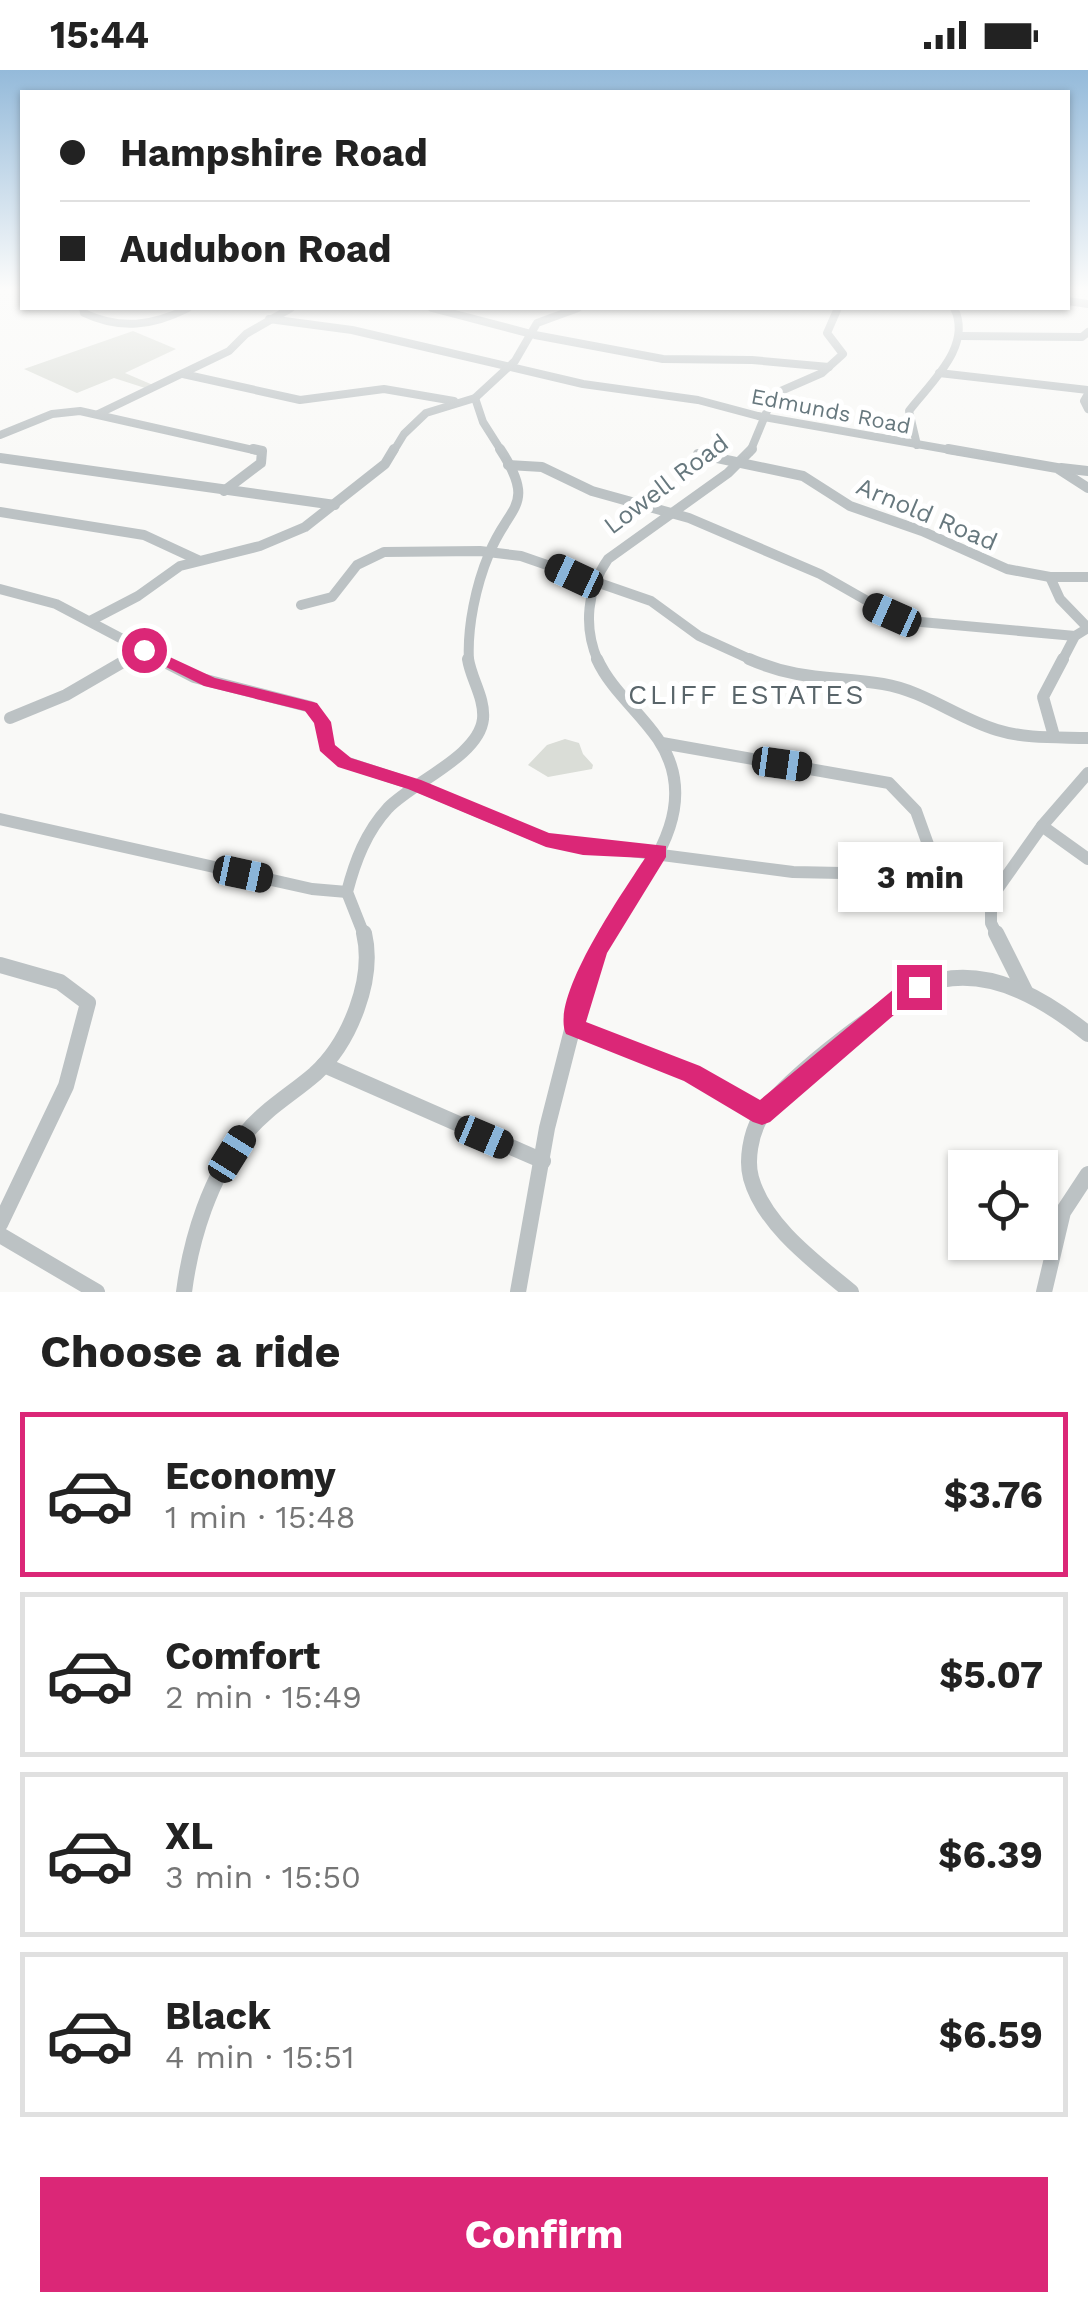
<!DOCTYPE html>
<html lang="en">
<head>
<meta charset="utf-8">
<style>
  :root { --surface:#fff; --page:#f6f6f6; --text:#222; --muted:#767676; --line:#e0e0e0; --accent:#db2777 }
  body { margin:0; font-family:"Work Sans",sans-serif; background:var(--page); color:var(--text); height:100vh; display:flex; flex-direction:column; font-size:38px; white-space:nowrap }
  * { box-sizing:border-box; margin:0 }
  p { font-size:32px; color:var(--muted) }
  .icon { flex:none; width:55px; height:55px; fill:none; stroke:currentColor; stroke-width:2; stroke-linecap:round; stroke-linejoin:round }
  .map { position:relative; height:1222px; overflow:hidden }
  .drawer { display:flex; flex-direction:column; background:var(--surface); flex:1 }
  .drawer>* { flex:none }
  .hud { position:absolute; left:20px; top:20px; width:1050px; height:220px; border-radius:0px; box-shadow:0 2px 8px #0004; display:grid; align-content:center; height:220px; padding:0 40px; background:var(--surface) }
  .tools { position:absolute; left:948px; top:1080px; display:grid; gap:20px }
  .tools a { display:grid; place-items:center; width:110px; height:110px; border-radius:0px; background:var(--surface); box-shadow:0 2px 8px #0004; font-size:50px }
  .end { position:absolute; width:45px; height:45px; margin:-22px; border:12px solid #db2777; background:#fff; box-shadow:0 0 0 5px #fff }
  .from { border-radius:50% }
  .bubble { position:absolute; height:70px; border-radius:0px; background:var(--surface); box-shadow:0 2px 8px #0004; font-size:32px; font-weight:700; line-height:70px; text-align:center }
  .car { position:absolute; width:30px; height:60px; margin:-30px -15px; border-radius:12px; box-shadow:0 0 8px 2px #0007; background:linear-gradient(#222 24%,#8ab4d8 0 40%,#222 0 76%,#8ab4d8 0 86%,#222 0) }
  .hud b { display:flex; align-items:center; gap:35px; height:95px; font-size:38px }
  .hud b+b { border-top:2px solid var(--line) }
  .hud i { width:25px; height:25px; background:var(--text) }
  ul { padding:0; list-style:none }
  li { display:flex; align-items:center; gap:30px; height:165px; margin:0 20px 15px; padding:0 20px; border:5px solid var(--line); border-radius:0px }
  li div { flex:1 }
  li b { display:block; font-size:38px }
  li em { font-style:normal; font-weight:700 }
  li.active { border-color:var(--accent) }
  li>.icon { width:90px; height:90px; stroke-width:1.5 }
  h2 { padding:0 40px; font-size:45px; line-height:120px }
  .cta { display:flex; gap:20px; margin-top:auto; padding:20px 40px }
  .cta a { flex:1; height:115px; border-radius:0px; background:var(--accent); color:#fff; font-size:40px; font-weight:700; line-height:115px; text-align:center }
  .status { display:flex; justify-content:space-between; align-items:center; height:70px; padding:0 50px; background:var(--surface); direction:ltr }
  .status svg { height:28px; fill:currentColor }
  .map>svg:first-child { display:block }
</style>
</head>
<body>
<div class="status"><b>15:44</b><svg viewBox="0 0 49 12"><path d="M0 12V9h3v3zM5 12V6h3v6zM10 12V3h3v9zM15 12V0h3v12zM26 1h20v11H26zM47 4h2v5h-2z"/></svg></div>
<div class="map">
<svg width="1088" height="1222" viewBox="0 0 1088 1222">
  <rect width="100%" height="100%" fill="#f9f9f7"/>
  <g fill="#daddd7">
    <path d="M 133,261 L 176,279 L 125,303 L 153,315 L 145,318 L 114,308 L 77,323 L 24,299 Z"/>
    <path d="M 565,669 L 579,673 L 583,684 L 593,695 L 592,699 L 548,707 L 528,695 L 547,675 Z"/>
  </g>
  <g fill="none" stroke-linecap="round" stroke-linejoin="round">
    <g stroke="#bcc2c4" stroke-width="8">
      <path d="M 1068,231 L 1088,234"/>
      <path d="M 83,238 L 84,243 C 120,260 153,256 188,238"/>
      <path d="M 432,238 L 535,265 L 663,289 L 752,290 L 829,297"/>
      <path d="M 269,249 L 352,260 L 583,314 L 698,330 L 758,346 L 962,382"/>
      <path d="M 960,266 L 1082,267 L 1088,262"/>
      <path d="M 939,303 L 1088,320"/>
      <path d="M 183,304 L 300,330 L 384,319 L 454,331"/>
      <path d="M 1088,324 L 1084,331 L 1088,339"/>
      <path d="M 475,328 L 483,352 L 502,382"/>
      <path d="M 98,344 L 229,281 L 246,264 L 291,238"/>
      <path d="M 0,365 L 52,344 L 80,341 L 262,382"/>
      <path d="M 917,375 L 909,341 C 931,312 973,276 954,238"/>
      <path d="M 393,382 L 404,364 L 426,343 L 475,328 L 515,291 L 537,253 L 578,238"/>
      <path d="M 750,382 L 774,324 L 822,303 L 843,284 L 827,263 L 838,238"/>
    </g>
    <g stroke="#bcc2c4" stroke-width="10">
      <path d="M 948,379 L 1057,398 L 1088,418"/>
      <path d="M 698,384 L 803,406 L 850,436 L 922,461 L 1007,499 L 1050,507 L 1088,507"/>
      <path d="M 0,388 L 335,435"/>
      <path d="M 508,395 L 542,397 L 592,421 L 689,448 L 820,504 L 892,545 L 921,552 L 1075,566"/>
      <path d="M 1061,398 L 1088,401"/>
      <path d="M 224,421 L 261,393 L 262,381 L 253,379"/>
      <path d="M 0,442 L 144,465 L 198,490"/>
      <path d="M 1050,507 L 1060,529 L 1088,558 L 1075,566 L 1062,591"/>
      <path d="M 0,519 L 56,534 L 164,591"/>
      <path d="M 301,535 L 332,527 L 357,495 L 384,482 L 480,481 L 521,486 L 651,531 L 699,566 L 754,591"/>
      <path d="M 90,551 L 138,526 L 180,496 L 260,476 L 305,457 L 385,394 L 394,379"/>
      <path d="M 124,591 L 143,580"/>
      <path d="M 469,591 C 467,557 476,515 489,484 C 508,435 538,437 500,379"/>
      <path d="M 598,591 C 583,557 587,519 608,489 L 728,403 L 752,379"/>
    </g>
    <g stroke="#bcc2c4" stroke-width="12">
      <path d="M 159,589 L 194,607 L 311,637 L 322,652 L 326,677 L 345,692 L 415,715 L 546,770 L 793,802 L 939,805 L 970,814 L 991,828"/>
      <path d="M 597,589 C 611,620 639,641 658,669 C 706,740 643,807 606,865"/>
      <path d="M 749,589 C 799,611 833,606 883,614 C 925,621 957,648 997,660 C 1026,669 1058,667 1088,668"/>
      <path d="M 10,648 L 66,625 L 128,589"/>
      <path d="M 1054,666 L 1043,627 L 1063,589"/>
      <path d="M 662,673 L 889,713 L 916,741 L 939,805"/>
      <path d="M 0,749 L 312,819 L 347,822"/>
      <path d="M 1042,756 L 1088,789"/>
      <path d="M 364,865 L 347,822 C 355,791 366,762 388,738 C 413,712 479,686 483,649 C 485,628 471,609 468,589"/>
      <path d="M 997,865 L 991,853 L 991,828 L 1042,756 L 1088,703"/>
    </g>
    <g stroke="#bcc2c4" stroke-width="16">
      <path d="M 996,863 L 1025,921"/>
      <path d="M 0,895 L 60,912 L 88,933 L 66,1016 L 0,1154"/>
      <path d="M 574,957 L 692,1003 L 761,1044"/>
      <path d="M 324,995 L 543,1091"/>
      <path d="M 0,1165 L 97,1222"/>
      <path d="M 184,1222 C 191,1168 210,1107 245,1064 C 264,1040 292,1024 315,1004 C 350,972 375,909 364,863"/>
      <path d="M 518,1222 L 547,1058 L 585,909 L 607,863"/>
      <path d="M 851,1222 C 815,1192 764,1155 751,1108 C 746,1090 751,1064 760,1048 C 781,1011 900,919 941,910 C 996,899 1048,932 1088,964"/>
      <path d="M 1044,1222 L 1063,1142 L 1088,1104"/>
    </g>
  </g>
  <linearGradient id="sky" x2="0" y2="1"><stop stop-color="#94bada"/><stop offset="0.56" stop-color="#fcfcfb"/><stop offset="1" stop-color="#fcfcfb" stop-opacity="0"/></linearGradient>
  <rect width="1088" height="391" fill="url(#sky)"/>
  <path fill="#db2777" d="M 144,575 L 215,608 L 317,633 L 331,652 L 335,675 L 351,688 L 421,710 L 549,763 L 666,776 L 666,787 L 607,883 L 586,952 L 700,996 L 760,1030 L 894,919 L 919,908 L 930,917 L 927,924 L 909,932 L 770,1052 L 762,1055 L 753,1052 L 684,1011 L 566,964 C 549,927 624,821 645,788 L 583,785 L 546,777 L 408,719 L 338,697 L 320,681 L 314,653 L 305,641 L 204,616 L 138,583 L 136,580 Z"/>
  <g text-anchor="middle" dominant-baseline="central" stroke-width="10" stroke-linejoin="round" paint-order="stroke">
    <g font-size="22" fill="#67787e" stroke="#fff">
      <text transform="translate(831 341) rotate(11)">Edmunds Road</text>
    </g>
    <g font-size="25" fill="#67787e" stroke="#fff">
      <text transform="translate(666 414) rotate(-37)">Lowell Road</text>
      <text transform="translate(927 444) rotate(23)">Arnold Road</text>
    </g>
    <g font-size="28" letter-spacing="2.5" fill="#59656a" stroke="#fff">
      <text x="747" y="624">CLIFF ESTATES</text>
    </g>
  </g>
</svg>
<div class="tools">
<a><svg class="icon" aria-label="locate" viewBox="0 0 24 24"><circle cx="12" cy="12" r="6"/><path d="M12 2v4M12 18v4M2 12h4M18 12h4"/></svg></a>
</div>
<i class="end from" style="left:144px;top:580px"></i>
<i class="end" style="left:919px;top:917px"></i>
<div class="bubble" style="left:838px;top:772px;width:165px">3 min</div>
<i class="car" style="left:574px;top:506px;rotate:295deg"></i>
<i class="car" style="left:892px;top:545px;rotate:294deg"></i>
<i class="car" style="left:782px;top:694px;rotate:98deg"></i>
<i class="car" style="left:243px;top:804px;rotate:102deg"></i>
<i class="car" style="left:484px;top:1067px;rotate:113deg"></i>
<i class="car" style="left:232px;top:1084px;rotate:32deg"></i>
<div class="hud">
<b><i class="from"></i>Hampshire Road</b>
<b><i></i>Audubon Road</b>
</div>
</div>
<section class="drawer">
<h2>Choose a ride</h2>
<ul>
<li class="active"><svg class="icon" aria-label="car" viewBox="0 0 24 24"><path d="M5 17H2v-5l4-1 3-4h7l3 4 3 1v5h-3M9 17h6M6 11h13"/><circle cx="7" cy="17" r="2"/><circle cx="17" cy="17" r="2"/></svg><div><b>Economy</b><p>1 min · 15:48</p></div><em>$3.76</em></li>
<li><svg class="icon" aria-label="car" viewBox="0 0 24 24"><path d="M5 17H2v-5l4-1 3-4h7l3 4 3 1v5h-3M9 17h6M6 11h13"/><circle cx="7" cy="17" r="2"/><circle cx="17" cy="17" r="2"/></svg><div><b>Comfort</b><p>2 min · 15:49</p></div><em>$5.07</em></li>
<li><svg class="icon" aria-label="car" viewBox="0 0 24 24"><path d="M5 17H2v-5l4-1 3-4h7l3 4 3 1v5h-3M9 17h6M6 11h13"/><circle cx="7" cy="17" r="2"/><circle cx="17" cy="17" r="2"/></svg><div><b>XL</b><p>3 min · 15:50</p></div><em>$6.39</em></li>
<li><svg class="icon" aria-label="car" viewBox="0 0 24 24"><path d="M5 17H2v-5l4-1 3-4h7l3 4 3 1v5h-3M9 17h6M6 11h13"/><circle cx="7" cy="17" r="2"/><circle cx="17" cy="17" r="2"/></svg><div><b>Black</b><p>4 min · 15:51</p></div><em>$6.59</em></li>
</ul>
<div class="cta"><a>Confirm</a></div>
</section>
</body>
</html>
